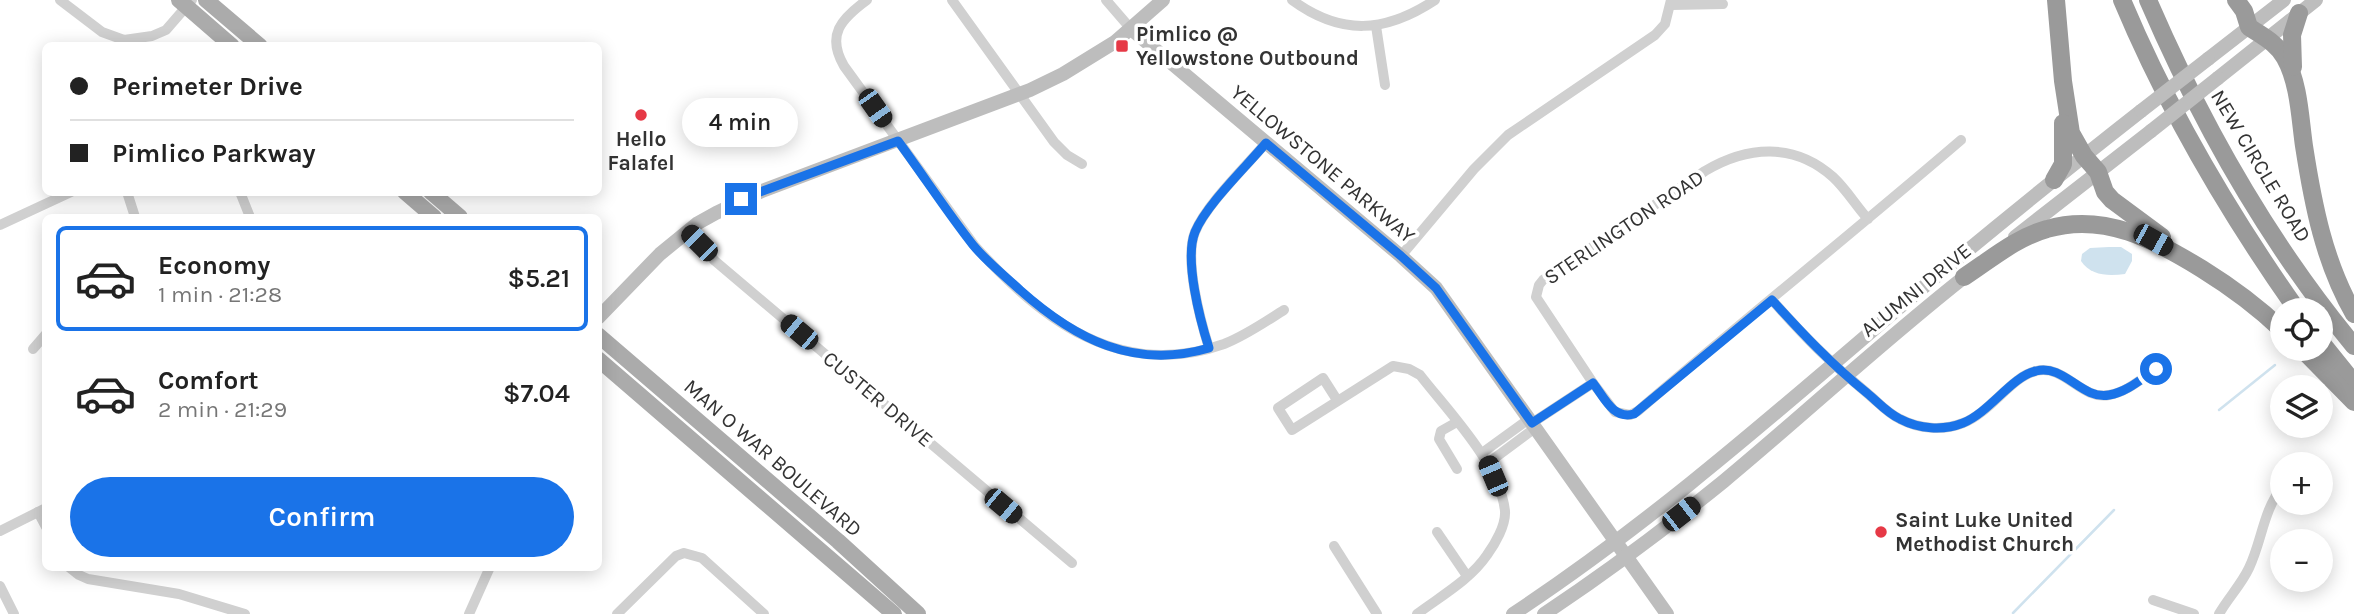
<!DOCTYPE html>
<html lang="en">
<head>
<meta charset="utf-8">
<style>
  :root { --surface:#fff; --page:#f6f6f6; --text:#222; --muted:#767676; --line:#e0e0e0; --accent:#1a73e8 }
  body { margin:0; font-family:Karla,sans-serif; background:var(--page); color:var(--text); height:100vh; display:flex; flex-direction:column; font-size:26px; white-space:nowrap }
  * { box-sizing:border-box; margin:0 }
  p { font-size:23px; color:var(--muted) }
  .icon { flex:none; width:38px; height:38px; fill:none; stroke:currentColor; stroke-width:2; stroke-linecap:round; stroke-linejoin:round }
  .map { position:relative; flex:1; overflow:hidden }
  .panel { position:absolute; left:42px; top:214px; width:560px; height:357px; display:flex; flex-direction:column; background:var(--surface); border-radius:10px; box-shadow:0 4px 18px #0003 }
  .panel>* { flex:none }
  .top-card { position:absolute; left:42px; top:42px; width:560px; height:154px; border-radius:10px; box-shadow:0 4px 18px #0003; display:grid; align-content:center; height:154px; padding:0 28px; background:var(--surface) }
  .tools { position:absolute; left:2270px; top:298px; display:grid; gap:14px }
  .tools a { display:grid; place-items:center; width:63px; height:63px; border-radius:50%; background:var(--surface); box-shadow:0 4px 18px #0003; font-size:35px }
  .end { position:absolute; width:32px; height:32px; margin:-16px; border:9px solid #1a73e8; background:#fff; box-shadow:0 0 0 4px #fff }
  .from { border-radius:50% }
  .bubble { position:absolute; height:49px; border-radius:24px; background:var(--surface); box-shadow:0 4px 18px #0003; font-size:23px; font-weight:600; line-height:49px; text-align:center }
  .car { position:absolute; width:21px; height:42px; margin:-21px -10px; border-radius:9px; box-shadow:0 0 5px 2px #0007; background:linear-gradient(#222 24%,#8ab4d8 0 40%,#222 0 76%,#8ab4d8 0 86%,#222 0) }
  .top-card b { display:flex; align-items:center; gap:24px; height:66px; font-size:26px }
  .top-card b+b { border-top:2px solid var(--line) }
  .top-card i { width:18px; height:18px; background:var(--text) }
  ul { padding:12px 0 0; list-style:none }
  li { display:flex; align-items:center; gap:21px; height:105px; margin:0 14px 10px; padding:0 14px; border:4px solid transparent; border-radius:10px }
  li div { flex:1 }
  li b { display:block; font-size:26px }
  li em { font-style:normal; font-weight:600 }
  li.on { border-color:var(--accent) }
  li>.icon { width:63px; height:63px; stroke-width:1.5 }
  .cta { display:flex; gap:14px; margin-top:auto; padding:14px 28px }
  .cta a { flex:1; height:80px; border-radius:42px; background:var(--accent); color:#fff; font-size:28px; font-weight:600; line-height:80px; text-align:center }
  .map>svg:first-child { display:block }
</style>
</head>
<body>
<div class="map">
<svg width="2354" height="614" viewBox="0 0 2354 614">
  <rect width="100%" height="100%" fill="#fff"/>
  <path fill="#cfe2ee" d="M 2109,247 L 2121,247 L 2132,254 L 2132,261 L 2125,274 C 2108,276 2091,276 2081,261 L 2082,254 L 2090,248 Z"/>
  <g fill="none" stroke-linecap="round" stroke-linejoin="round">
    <g stroke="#cfe2ee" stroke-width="2.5">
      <path d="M 2219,410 L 2275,365"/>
      <path d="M 2013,613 L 2114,510"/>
    </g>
    <g stroke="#d0d0d0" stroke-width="10">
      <path d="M 60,0 L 102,32 L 124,40 L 152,36 L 166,30 L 192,0"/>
      <path d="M 867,0 C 841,19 826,35 844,66 L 974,245 C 1040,319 1120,381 1224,344 C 1245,336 1265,322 1284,310"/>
      <path d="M 952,0 L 1054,142 L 1067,155 L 1082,164"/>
      <path d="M 1106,0 L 1131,29"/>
      <path d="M 1292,0 C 1341,36 1385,33 1435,0"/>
      <path d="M 1671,5 L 1723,4"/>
      <path d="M 1376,26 L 1385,85"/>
      <path d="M 127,192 L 135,217"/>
      <path d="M 240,192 L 250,217"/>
      <path d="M 1868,219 C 1856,206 1847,190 1833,177 C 1794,142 1747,146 1705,171 L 1543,280 L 1539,285 L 1536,297 L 1593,383 L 1615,412 L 1630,415 L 1638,411 C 1745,319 1855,231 1961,140"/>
      <path d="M 0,225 L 71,192"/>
      <path d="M 687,231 L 715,261 L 1072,563"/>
      <path d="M 1401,256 L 1474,169 L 1508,135 L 1655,35 L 1665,24 L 1671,0"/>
      <path d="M 1772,300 C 1803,335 1830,363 1867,393 C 1878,402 1887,413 1900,419 C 1919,429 1943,431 1963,423 C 1990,413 2012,376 2036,371 C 2065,364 2080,400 2109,395 C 2127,392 2141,379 2156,369"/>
      <path d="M 1209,348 C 1200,319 1184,259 1195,232 C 1206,205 1246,166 1266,143"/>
      <path d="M 33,349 L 46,334"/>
      <path d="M 1337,400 L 1323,378 L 1278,408 L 1292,430 L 1393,366 L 1409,369 L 1420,375 C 1448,411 1500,464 1505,511 C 1506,525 1495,544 1487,555 C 1470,580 1441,596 1417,614"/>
      <path d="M 1457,422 L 1441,431 L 1439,439 L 1457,469"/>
      <path d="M 1532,423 L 1593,383"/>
      <path d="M 1482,453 L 1529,419"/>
      <path d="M 1488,463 L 1535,428"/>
      <path d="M 38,512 L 46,527"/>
      <path d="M 0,531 L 46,508"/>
      <path d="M 1437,532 L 1467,576"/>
      <path d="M 1334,546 L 1377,614"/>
      <path d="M 69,567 L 79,575 L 88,579 L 179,594 L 245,614"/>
      <path d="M 0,586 L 14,614"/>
      <path d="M 2153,600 L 2194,614"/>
      <path d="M 469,614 L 490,567"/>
      <path d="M 617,614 L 676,556 L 684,553 L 702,558 L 764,614"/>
      <path d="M 2219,614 C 2228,598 2241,585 2249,568 C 2262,541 2263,511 2282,487"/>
    </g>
    <g stroke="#bdbdbd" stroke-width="14">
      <path d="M 1131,29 L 1401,256 L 1436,288 L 1667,614"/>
      <path d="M 2208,59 L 2284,0"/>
      <path d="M 2218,78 L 2316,0"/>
      <path d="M 2015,237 L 2151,131"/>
      <path d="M 598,318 L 660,254 L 698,223 L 716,213 L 762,191 L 1030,90 L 1063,74 L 1115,42 L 1163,0"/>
      <path d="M 1513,614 C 1654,521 1779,410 1907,301 C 1984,236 2062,173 2141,111"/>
      <path d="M 1544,614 C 1606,573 1666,528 1724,481 C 1807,412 1886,338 1972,271"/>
    </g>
    <g stroke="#ababab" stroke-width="16">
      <path d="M 179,0 L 232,46"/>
      <path d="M 206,0 L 260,46"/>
      <path d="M 405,192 L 434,217"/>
      <path d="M 431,192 L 460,217"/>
      <path d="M 598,335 L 838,541 L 918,614"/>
      <path d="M 598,359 L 894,614"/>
    </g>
    <g stroke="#9a9a9a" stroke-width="18">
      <path d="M 2056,0 L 2063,81 L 2071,133 L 2084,156 L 2098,172 L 2105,192 L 2112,200 L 2162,237"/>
      <path d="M 2122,0 C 2168,110 2228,212 2297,310"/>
      <path d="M 2148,0 C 2201,123 2268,242 2354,346"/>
      <path d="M 2236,0 L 2244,11 L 2249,27 C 2262,36 2277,43 2285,58 C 2299,83 2300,118 2304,146 C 2313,204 2324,262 2354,314"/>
      <path d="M 2293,67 L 2292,35 L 2299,13"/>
      <path d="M 2054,180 L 2063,164 L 2063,123"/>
      <path d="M 1964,277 C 1990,260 2017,237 2047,229 C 2104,212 2155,240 2202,269 C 2231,287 2257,306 2282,330"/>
      <path d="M 2320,341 L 2354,383"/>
      <path d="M 2301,348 L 2354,402"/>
    </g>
    <g stroke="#bdbdbd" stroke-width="14">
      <path d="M 2141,111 L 2208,59"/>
      <path d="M 2151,131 L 2218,78"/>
    </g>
  </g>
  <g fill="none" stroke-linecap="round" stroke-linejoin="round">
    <path stroke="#1a73e8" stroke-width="9" d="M 741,199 L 898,141 C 923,175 947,212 973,245 C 987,262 1004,275 1020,290 C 1075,339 1134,370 1209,348 C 1200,320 1184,259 1195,232 C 1206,205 1246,167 1266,143 L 1401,256 L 1436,288 L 1532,423 L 1593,383 C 1604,397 1613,420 1634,414 L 1772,300 C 1803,334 1831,364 1867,393 C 1878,402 1887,413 1900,419 C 1919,429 1943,431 1963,423 C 1990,412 2012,376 2036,371 C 2065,364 2081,400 2109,395 C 2127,392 2141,379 2156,369"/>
  </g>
  <g fill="#e63946" stroke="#fff" stroke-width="2.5">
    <rect x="1115" y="39" width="14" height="14" rx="3.5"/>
    <circle cx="641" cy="115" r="7"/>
    <circle cx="1881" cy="532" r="7"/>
  </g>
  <g text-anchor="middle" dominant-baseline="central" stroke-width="7" stroke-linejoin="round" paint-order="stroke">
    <g font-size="21" font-weight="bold" fill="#333" stroke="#fff" text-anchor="start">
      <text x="1136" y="34">Pimlico @<tspan x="1136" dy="24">Yellowstone Outbound</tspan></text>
      <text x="641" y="139" text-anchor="middle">Hello<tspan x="641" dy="24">Falafel</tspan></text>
      <text x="1895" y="520">Saint Luke United<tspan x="1895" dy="24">Methodist Church</tspan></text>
    </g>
    <g font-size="21" fill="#333" stroke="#fff">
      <text transform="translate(1323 164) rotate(40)">YELLOWSTONE PARKWAY</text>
      <text transform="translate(2261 166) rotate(59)">NEW CIRCLE ROAD</text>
      <text transform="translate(1624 227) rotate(-34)">STERLINGTON ROAD</text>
      <text transform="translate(1916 290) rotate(-39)">ALUMNI DRIVE</text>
      <text transform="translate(878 399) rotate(40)">CUSTER DRIVE</text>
      <text transform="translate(773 458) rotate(41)">MAN O WAR BOULEVARD</text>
    </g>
  </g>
</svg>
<div class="tools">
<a><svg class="icon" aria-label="locate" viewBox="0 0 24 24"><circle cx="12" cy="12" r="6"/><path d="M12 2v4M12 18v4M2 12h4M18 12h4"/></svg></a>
<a><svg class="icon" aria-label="layers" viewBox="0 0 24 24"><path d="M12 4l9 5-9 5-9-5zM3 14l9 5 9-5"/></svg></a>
<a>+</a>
<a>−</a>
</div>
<i class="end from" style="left:2156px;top:369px"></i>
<i class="end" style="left:741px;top:199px"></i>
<div class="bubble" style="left:682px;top:98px;width:116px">4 min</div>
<i class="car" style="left:875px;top:108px;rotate:145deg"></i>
<i class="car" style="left:2153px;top:240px;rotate:119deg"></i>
<i class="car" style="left:699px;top:243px;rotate:315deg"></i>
<i class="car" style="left:799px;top:332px;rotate:310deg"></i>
<i class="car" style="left:1493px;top:476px;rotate:337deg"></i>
<i class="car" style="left:1003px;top:506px;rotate:130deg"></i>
<i class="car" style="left:1681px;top:514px;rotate:52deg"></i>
<div class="top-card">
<b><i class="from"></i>Perimeter Drive</b>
<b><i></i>Pimlico Parkway</b>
</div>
<section class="panel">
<ul>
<li class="on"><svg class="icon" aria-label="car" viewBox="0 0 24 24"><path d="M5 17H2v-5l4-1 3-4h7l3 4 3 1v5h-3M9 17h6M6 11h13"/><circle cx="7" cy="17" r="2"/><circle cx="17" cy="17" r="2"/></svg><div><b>Economy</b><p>1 min · 21:28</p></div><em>$5.21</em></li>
<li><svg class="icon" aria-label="car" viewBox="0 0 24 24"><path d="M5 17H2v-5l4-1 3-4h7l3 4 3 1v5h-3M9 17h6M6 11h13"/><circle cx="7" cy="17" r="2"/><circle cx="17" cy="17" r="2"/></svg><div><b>Comfort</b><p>2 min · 21:29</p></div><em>$7.04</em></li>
</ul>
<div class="cta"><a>Confirm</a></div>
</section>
</div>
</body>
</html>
